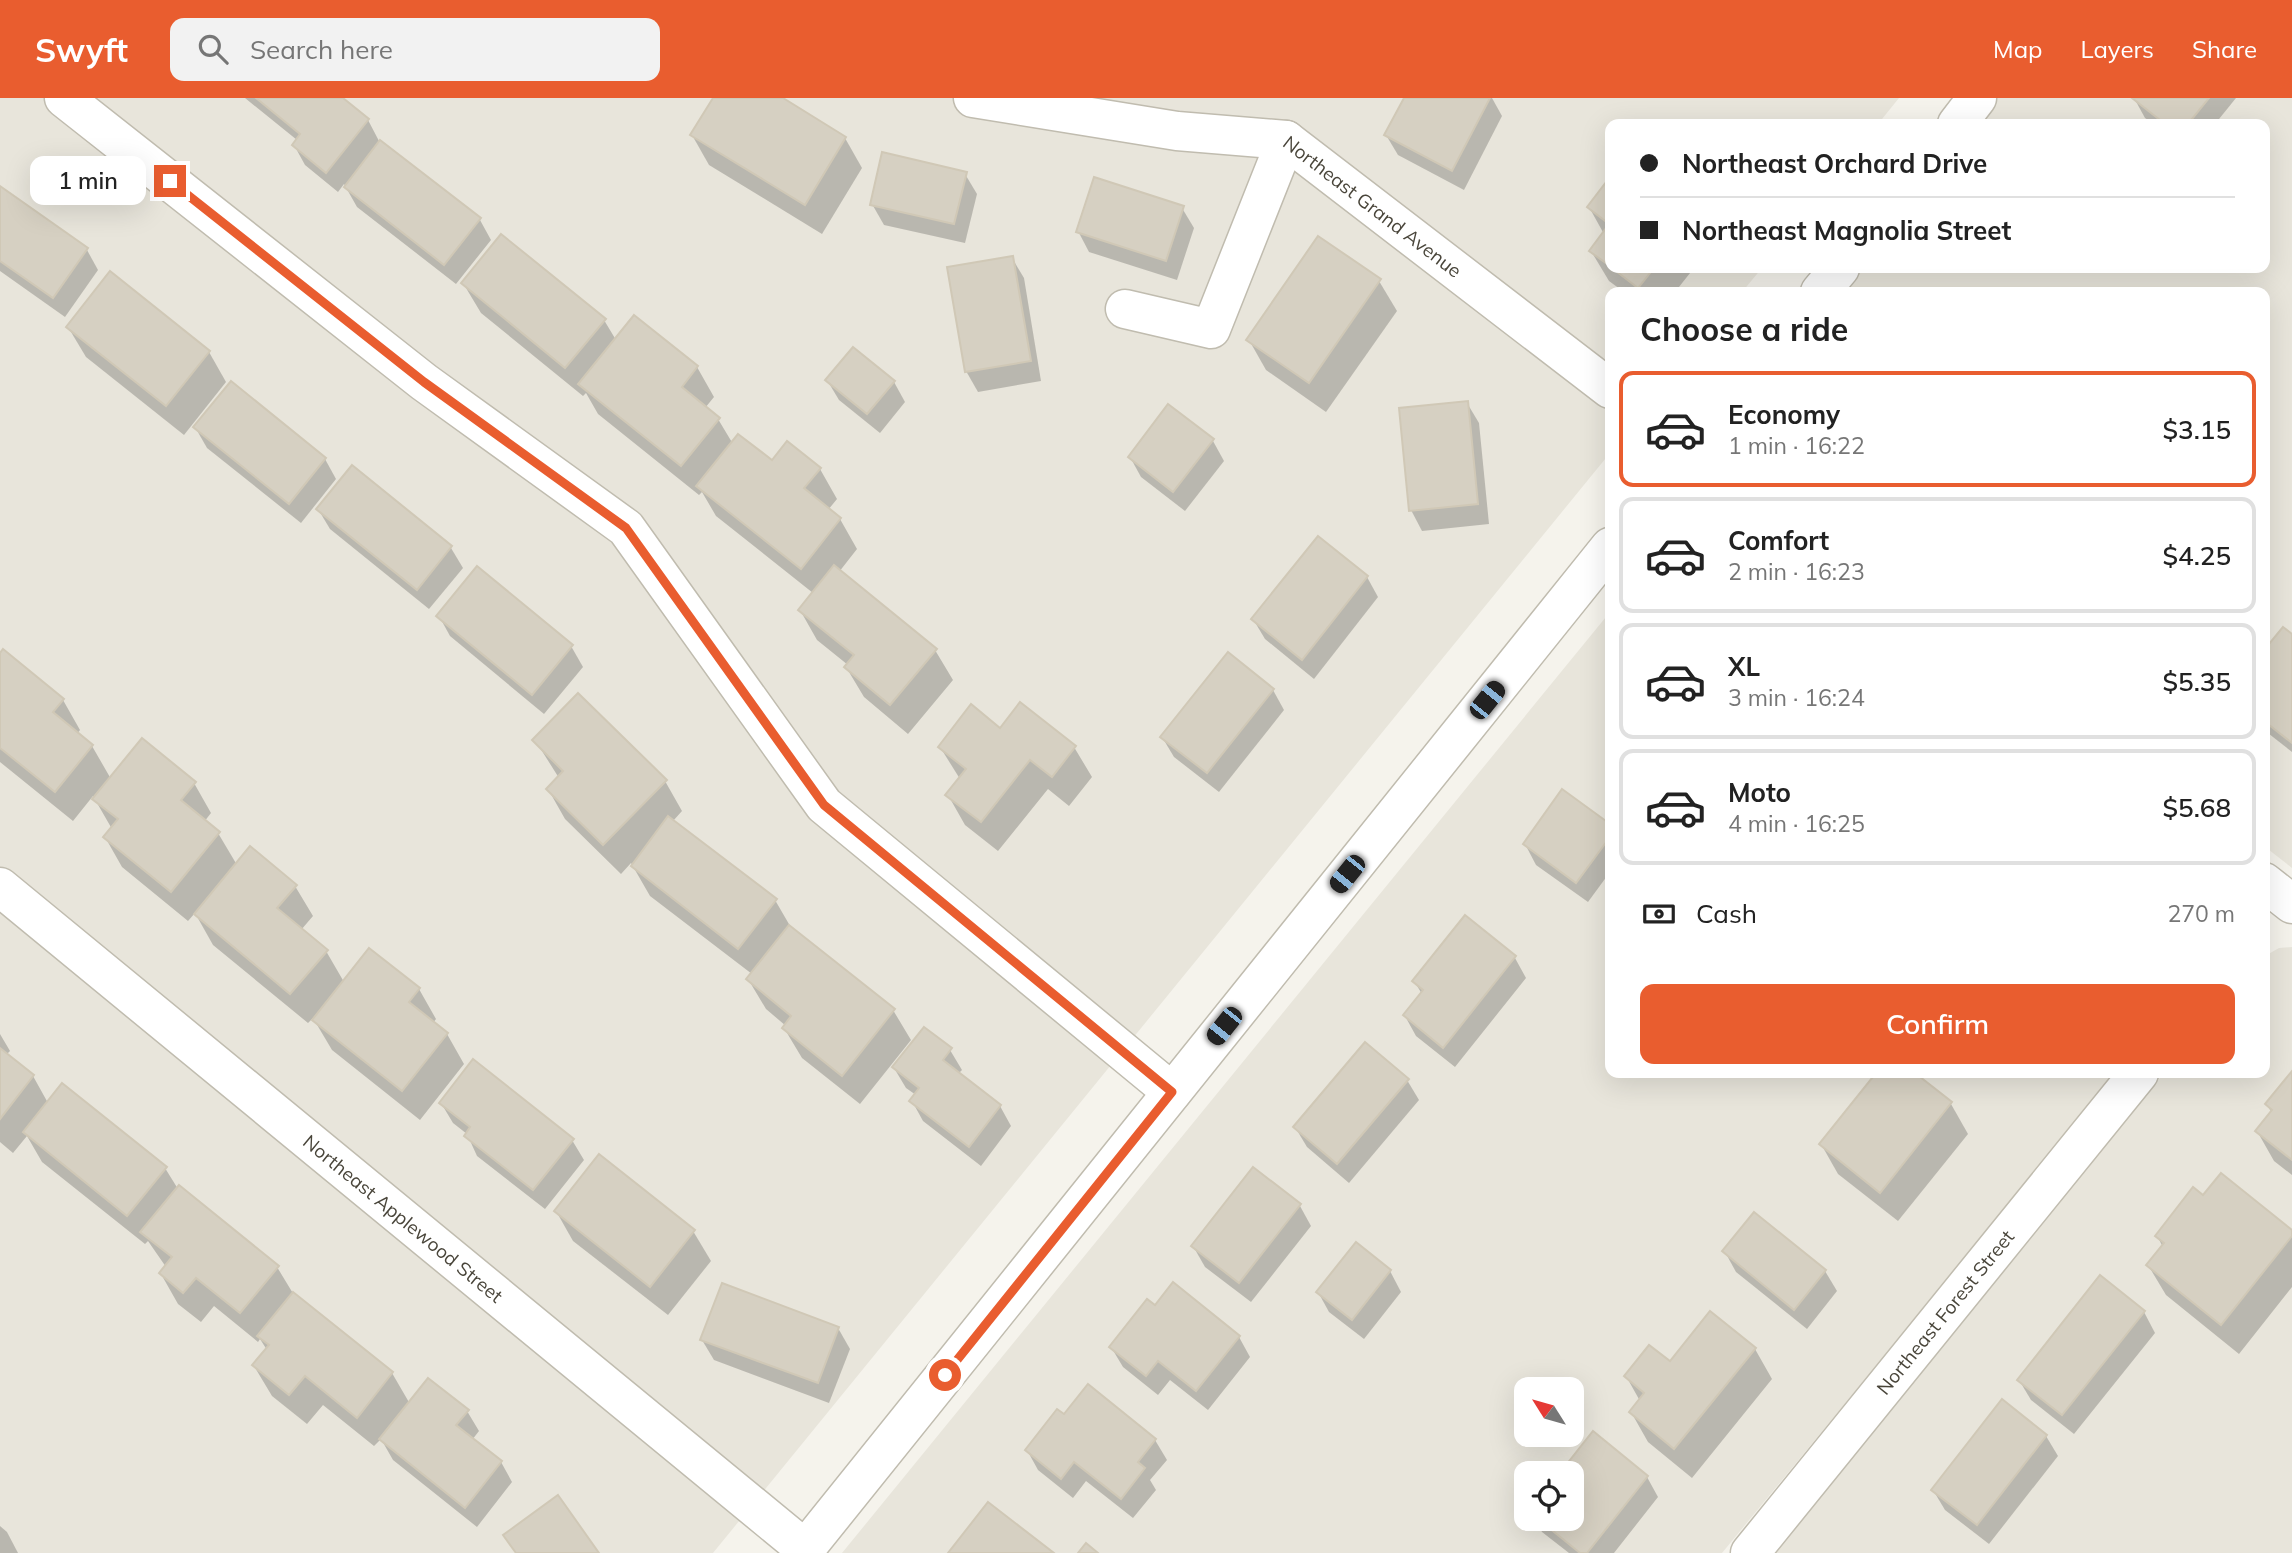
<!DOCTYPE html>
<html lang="en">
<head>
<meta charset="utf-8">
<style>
  :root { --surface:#fff; --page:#f2f2f2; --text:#222; --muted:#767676; --line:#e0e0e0; --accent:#e95d2f }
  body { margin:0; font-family:Mulish,sans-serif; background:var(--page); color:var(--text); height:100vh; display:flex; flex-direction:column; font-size:26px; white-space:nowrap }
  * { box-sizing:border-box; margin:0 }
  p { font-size:23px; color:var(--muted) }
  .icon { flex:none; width:38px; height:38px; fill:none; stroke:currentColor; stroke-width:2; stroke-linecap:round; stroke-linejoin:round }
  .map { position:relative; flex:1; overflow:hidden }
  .sheet { position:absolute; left:1605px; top:189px; width:665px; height:791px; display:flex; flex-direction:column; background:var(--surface); border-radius:14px; box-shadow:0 7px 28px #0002 }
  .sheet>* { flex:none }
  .hud { position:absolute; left:1605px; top:21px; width:665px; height:154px; border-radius:14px; box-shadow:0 7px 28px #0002; display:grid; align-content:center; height:154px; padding:0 35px; background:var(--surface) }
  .needle { width:46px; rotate:307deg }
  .controls { position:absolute; left:1514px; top:1279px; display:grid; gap:14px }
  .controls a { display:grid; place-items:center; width:70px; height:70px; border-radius:14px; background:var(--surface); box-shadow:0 7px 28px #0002; font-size:35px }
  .end { position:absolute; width:32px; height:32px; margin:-16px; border:9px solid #e95d2f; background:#fff; box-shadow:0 0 0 4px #fff }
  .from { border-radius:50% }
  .bubble { position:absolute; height:49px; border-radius:14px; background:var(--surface); box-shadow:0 7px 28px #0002; font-size:23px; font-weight:600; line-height:49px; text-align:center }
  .car { position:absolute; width:21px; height:42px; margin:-21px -10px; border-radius:9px; box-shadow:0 0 5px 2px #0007; background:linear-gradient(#222 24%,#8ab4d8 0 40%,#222 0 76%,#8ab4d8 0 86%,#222 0) }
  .hud b { display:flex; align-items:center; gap:24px; height:66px; font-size:26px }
  .hud b+b { border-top:2px solid var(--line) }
  .hud i { width:18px; height:18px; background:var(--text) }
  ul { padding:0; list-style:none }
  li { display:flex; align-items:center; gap:21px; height:116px; margin:0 14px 10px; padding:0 21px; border:4px solid var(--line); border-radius:14px }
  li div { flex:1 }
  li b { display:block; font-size:26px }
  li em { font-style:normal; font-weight:600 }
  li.active { border-color:var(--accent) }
  li>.icon { width:63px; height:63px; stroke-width:1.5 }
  h2 { padding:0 35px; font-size:32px; line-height:84px }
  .pay { display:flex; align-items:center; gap:18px; height:77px; padding:0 35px; font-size:26px }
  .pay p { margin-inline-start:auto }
  .cta { display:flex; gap:14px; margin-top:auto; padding:14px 35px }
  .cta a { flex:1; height:80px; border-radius:14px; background:var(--accent); color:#fff; font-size:28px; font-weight:600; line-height:80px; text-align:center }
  header { display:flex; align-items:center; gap:42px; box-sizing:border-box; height:98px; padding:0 35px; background:var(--accent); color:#fff }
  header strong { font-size:33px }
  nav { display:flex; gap:38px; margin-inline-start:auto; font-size:24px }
  .search { width:490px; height:63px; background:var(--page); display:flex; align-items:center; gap:18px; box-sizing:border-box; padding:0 24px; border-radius:14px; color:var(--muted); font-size:26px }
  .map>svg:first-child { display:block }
</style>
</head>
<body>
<header>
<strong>Swyft</strong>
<div class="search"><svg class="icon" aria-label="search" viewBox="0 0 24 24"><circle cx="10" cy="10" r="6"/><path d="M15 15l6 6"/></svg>Search here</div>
<nav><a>Map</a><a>Layers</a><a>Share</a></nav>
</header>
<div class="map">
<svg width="2292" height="1455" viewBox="0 0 2292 1455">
  <rect width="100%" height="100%" fill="#f5f3ec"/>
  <g fill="#e8e5db" fill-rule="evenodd">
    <path d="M 0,0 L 1899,0 L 1878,26 L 1610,26 L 1610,170 L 1762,170 L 1742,194 L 1610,194 L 1610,355 L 713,1455 L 0,1455 Z"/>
    <path d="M 1971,0 L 2292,0 L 2292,770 L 2264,748 L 2264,194 L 1813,194 L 1833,170 L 2264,170 L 2264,26 L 1950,26 Z"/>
    <path d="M 1610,514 L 1610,975 L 2117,975 L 1722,1455 L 842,1455 ZM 1526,1292 L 1572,1292 L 1572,1337 L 1526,1337 ZM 1526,1376 L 1572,1376 L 1572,1421 L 1526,1421 Z"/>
    <path d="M 2292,849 L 2292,1455 L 1772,1455 L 2164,975 L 2264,975 L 2265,858 L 2279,850 Z"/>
  </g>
  <g fill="#0003">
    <path d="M 245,0 L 340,0 L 368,22 L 379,43 L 480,122 L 491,142 L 456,186 L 357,109 L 344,86 L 338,94 L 305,67 L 294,47 L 297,42 Z"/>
    <path d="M 715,0 L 779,0 L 845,40 L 862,70 L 822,136 L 709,67 L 692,37 Z"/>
    <path d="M 1406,0 L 1492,0 L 1502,18 L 1464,92 L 1398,57 L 1386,37 Z"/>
    <path d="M 2134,0 L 2236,0 L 2215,26 L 2154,26 L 2145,20 Z"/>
    <path d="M 965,76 L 977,96 L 965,145 L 884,127 L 872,106 Z"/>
    <path d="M 1610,81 L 1610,170 L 1694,170 L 1675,194 L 1624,194 L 1609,183 L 1591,153 L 1604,136 L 1589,109 Z"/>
    <path d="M 0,91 L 87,152 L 98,172 L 65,219 L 0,173 Z"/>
    <path d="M 1182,110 L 1194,130 L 1177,182 L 1089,154 L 1078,133 Z"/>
    <path d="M 1012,160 L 1024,180 L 1041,283 L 978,294 L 966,273 Z"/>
    <path d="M 1379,183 L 1397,213 L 1326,314 L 1266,272 L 1249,242 Z"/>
    <path d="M 463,185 L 604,222 L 616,242 L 697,269 L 714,299 L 705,310 L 718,321 L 733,346 L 772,365 L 820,371 L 837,401 L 828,412 L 840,421 L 857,451 L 839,474 L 935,552 L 953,582 L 908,636 L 864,599 L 846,569 L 848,567 L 817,542 L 800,512 L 813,495 L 716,418 L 702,394 L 699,397 L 598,316 L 586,295 L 583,298 L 481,215 Z"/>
    <path d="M 68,229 L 209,254 L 226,284 L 184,337 L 86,259 Z"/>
    <path d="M 827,282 L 894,284 L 905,304 L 880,335 L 839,302 Z"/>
    <path d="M 1467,305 L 1479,325 L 1489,426 L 1422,433 L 1411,412 Z"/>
    <path d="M 195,329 L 325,361 L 336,381 L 301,425 L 207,350 Z"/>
    <path d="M 1213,343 L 1224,363 L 1185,413 L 1141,379 L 1130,359 Z"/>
    <path d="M 352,369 L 451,450 L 463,470 L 429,511 L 330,431 L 318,411 Z"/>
    <path d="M 1367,479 L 1378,499 L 1314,581 L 1265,541 L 1253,521 Z"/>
    <path d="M 439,518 L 571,548 L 583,569 L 544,616 L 450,538 Z"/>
    <path d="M 2292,538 L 2292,654 L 2264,632 L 2264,555 Z"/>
    <path d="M 0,558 L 63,602 L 80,632 L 77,636 L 92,648 L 111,681 L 194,685 L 211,715 L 204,724 L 218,735 L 237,767 L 295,788 L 313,818 L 301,832 L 326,853 L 344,884 L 419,891 L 436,921 L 433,925 L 447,936 L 464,966 L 420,1022 L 332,952 L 313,920 L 308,925 L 213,847 L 195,815 L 188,823 L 122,769 L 105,739 L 112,731 L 93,698 L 73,723 L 0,664 Z"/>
    <path d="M 1273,592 L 1284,612 L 1219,694 L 1174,659 L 1162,639 Z"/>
    <path d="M 1001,632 L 1074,649 L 1092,679 L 1069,708 L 1048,691 L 998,753 L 965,727 L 948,697 L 960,681 L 940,649 Z"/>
    <path d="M 535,642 L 665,683 L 682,713 L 673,723 L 775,802 L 793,833 L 893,912 L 911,942 L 860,1006 L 802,960 L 784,930 L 786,928 L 766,911 L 748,881 L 752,876 L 650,798 L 631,765 L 621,776 L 565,721 L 548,691 L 559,680 Z"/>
    <path d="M 1610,728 L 1610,774 L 1588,804 L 1536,767 L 1525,746 Z"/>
    <path d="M 1465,819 L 1515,860 L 1526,880 L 1455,969 L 1416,938 L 1405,918 L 1422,896 L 1414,883 Z"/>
    <path d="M 0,936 L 10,953 L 6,957 L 33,978 L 48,1005 L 165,1070 L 178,1091 L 277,1169 L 294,1197 L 392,1275 L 410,1306 L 467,1313 L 479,1333 L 472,1342 L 501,1364 L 512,1384 L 477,1429 L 393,1362 L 381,1341 L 374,1348 L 323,1307 L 307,1326 L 272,1298 L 254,1268 L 267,1252 L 260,1241 L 258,1244 L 214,1208 L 201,1224 L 178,1206 L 161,1176 L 166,1169 L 148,1143 L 145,1146 L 42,1064 L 27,1038 L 13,1055 L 0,1044 Z"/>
    <path d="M 950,952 L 962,972 L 958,976 L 1000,1008 L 1011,1028 L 981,1068 L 923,1023 L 912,1003 L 916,997 L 906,990 L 894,970 Z"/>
    <path d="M 1878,975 L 1912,975 L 1951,1006 L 1968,1036 L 1898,1123 L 1838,1076 L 1821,1046 Z"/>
    <path d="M 2292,976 L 2292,1077 L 2274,1063 L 2257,1033 L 2272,1015 L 2267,1007 Z"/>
    <path d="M 1407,982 L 1419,1002 L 1349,1085 L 1307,1049 L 1295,1029 Z"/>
    <path d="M 441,1005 L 572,1042 L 584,1062 L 545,1111 L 477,1058 L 467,1036 L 453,1025 Z"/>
    <path d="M 2203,1100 L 2292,1134 L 2292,1189 L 2239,1256 L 2166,1197 L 2148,1167 L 2163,1149 L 2157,1138 Z"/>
    <path d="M 1300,1108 L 1311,1128 L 1251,1204 L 1205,1169 L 1193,1148 Z"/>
    <path d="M 556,1113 L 693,1133 L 711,1163 L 668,1217 L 573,1143 Z"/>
    <path d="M 1356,1147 L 1390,1173 L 1401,1194 L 1364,1241 L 1329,1214 L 1318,1194 Z"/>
    <path d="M 1725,1154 L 1825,1173 L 1837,1193 L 1807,1231 L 1736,1174 Z"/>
    <path d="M 1155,1210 L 1239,1239 L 1250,1259 L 1208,1312 L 1170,1282 L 1158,1297 L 1123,1269 L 1111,1249 Z"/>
    <path d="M 2144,1214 L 2155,1235 L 2074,1336 L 2031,1302 L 2019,1282 Z"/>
    <path d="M 838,1230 L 850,1251 L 829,1305 L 714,1262 L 702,1242 Z"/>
    <path d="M 1755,1251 L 1772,1281 L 1692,1380 L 1648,1344 L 1631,1314 L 1640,1303 L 1626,1278 L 1670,1266 Z"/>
    <path d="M 1064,1318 L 1155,1342 L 1167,1362 L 1150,1382 L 1156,1392 L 1133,1420 L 1086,1383 L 1073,1400 L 1038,1372 L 1027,1352 Z"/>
    <path d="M 2046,1338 L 2058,1358 L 1989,1446 L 1945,1412 L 1933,1392 Z"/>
    <path d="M 1572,1376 L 1647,1379 L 1658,1399 L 1614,1455 L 1569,1455 L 1542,1434 L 1535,1421 L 1572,1421 Z"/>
    <path d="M 0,1428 L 7,1434 L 18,1455 L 0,1455 Z"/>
  </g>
  <g fill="#d6d0c2" stroke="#d0c8b6" stroke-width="2">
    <path d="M 256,0 L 343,0 L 369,21 L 326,75 L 292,47 L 300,36 Z"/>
    <path d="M 713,0 L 783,0 L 846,39 L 805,107 L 690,37 Z"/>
    <path d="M 1404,0 L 1490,0 L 1452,73 L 1384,37 Z"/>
    <path d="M 2132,0 L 2209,0 L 2188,26 L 2165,26 Z"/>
    <path d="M 380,42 L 481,120 L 444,167 L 344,89 Z"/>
    <path d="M 882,54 L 967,74 L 954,126 L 870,107 Z"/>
    <path d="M 1094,79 L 1184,108 L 1166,163 L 1076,134 Z"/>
    <path d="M 1610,79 L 1610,168 L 1589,153 L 1609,126 L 1587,109 Z"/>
    <path d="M 0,88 L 88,150 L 53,200 L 0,163 Z"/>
    <path d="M 501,136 L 606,221 L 565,270 L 461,185 Z"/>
    <path d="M 1318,138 L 1381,181 L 1309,285 L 1246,242 Z"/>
    <path d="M 1013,158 L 1031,263 L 965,274 L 947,169 Z"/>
    <path d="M 1612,170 L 1654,170 L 1638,190 Z"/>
    <path d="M 110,173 L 210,253 L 166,308 L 66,229 Z"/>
    <path d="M 634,217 L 698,268 L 682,289 L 720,320 L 681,368 L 578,286 Z"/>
    <path d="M 853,249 L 895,283 L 867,316 L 825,282 Z"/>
    <path d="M 231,283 L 326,360 L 289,406 L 193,329 Z"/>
    <path d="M 1468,303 L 1478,406 L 1409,413 L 1399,310 Z"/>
    <path d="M 1168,306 L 1214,341 L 1173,394 L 1128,359 Z"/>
    <path d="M 738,336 L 772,362 L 787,343 L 821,370 L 804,390 L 841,420 L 801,471 L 696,388 Z"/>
    <path d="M 352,367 L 452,448 L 417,492 L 316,411 Z"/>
    <path d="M 1318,438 L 1368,478 L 1302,562 L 1251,521 Z"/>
    <path d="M 834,467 L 937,551 L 890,607 L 844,569 L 854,557 L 798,512 Z"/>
    <path d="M 477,468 L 573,547 L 532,597 L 436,518 Z"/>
    <path d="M 2283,529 L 2292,536 L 2292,645 L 2264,623 L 2264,552 Z"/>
    <path d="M 3,551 L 64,601 L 53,614 L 93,647 L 55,694 L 0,650 L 0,555 Z"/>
    <path d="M 1228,554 L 1274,591 L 1207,675 L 1160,639 Z"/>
    <path d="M 578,595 L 667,682 L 603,747 L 546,691 L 563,673 L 532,642 Z"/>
    <path d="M 1020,604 L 1076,648 L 1052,679 L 1030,662 L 981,724 L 945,697 L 966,671 L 938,649 L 971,606 L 1000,630 Z"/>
    <path d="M 142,640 L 196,684 L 181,702 L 220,734 L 171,794 L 103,739 L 118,721 L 92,701 Z"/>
    <path d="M 1562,691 L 1610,726 L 1610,739 L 1576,785 L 1523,746 Z"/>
    <path d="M 668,718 L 777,801 L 738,851 L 631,768 Z"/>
    <path d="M 250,748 L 297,787 L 277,810 L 328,852 L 290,896 L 194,816 Z"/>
    <path d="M 1465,817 L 1516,858 L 1443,950 L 1403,917 L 1423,892 L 1412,883 Z"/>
    <path d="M 789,827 L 895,911 L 842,978 L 782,930 L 791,918 L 746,881 Z"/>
    <path d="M 369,850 L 420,890 L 409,904 L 448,935 L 402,993 L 312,922 Z"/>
    <path d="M 924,929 L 952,950 L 943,962 L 1001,1007 L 969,1049 L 909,1003 L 919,990 L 892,969 Z"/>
    <path d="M 1365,944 L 1409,981 L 1337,1066 L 1293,1029 Z"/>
    <path d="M 0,950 L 34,977 L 0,1021 Z"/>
    <path d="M 473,961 L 574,1041 L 533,1092 L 464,1038 L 470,1029 L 439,1005 Z"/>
    <path d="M 2292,973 L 2292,1062 L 2255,1033 L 2272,1012 L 2265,1006 Z"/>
    <path d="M 1876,975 L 1915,975 L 1952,1004 L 1880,1095 L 1819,1046 Z"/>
    <path d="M 62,985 L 167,1069 L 127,1118 L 23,1034 Z"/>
    <path d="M 599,1056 L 695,1132 L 650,1189 L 554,1113 Z"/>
    <path d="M 1253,1069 L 1301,1106 L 1239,1185 L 1191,1148 Z"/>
    <path d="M 2221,1075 L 2292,1132 L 2292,1138 L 2221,1227 L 2146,1167 L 2164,1145 L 2155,1138 L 2193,1089 L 2203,1097 Z"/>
    <path d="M 179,1087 L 279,1168 L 240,1215 L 196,1180 L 183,1195 L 159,1175 L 172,1159 L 140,1134 Z"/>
    <path d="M 1754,1114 L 1826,1172 L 1794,1212 L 1722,1153 Z"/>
    <path d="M 1356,1144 L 1391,1172 L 1352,1222 L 1316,1194 Z"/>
    <path d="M 2100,1177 L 2145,1213 L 2062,1317 L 2017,1282 Z"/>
    <path d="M 1173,1184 L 1240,1238 L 1196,1293 L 1158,1263 L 1146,1278 L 1109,1249 L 1147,1201 L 1155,1207 Z"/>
    <path d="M 722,1185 L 839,1229 L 818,1285 L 700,1242 Z"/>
    <path d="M 293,1194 L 393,1274 L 357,1320 L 305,1278 L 289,1297 L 252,1267 L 269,1247 L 257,1238 Z"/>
    <path d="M 1710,1213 L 1756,1250 L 1674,1351 L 1629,1314 L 1644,1295 L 1624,1278 L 1649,1247 L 1670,1263 Z"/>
    <path d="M 428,1280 L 469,1312 L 456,1327 L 502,1363 L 465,1410 L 379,1341 Z"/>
    <path d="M 1088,1286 L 1156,1341 L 1138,1364 L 1145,1370 L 1121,1401 L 1074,1364 L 1061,1381 L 1025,1352 L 1057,1311 L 1064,1316 Z"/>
    <path d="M 2002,1301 L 2047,1337 L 1977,1427 L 1931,1392 Z"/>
    <path d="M 1593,1333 L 1648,1378 L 1587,1455 L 1580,1455 L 1538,1421 L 1572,1421 L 1572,1376 L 1559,1376 Z"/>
    <path d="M 558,1397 L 599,1455 L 516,1455 L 503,1437 Z"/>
    <path d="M 988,1404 L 1054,1455 L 948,1455 Z"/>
    <path d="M 1086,1445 L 1098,1455 L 1078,1455 Z"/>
  </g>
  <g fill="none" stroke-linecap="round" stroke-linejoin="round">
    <g stroke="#c0bcaf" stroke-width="41">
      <g id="minor">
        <path d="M 64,0 L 424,284 L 626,430 L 824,707 L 1172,994"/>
        <path id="s1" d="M 973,0 L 1177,33 L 1286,42 L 1610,291"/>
        <path d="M 1957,26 L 1977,0"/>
        <path d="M 1820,194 L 1840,170"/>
        <path d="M 1125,211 L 1211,231 L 1286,42"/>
        <path d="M 2264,784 L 2292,806"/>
        <path id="s2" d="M 0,789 L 805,1451"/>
        <path d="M 802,1455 L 1610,449"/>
        <path id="s3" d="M 1750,1455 L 2139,975"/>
      </g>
    </g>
    <use href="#minor" stroke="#fff" stroke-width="38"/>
  </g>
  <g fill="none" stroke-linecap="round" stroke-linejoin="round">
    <path stroke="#e95d2f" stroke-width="9" d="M 170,83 L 424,284 L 626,430 L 824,707 L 1172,994 L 945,1277"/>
  </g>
  <g text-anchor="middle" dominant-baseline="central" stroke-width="5" stroke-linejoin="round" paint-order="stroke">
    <g font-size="19" fill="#49453a" stroke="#fff">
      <text stroke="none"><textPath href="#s1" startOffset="425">Northeast Grand Avenue</textPath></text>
      <text stroke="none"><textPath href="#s2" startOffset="522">Northeast Applewood Street</textPath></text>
      <text stroke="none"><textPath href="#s3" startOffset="310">Northeast Forest Street</textPath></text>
    </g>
  </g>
</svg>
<div class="controls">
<a><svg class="needle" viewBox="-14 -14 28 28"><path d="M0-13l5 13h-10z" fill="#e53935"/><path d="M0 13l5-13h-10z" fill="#767676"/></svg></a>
<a><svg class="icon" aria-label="locate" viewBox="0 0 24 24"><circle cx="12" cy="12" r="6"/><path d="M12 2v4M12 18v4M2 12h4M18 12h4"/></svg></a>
</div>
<i class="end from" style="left:945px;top:1277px"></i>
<i class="end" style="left:170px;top:83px"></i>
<div class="bubble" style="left:30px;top:58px;width:116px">1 min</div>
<i class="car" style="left:1487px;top:602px;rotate:39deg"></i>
<i class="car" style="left:1347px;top:776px;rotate:219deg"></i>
<i class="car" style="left:1224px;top:928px;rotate:219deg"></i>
<div class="hud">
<b><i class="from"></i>Northeast Orchard Drive</b>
<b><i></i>Northeast Magnolia Street</b>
</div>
<section class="sheet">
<h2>Choose a ride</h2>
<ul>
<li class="active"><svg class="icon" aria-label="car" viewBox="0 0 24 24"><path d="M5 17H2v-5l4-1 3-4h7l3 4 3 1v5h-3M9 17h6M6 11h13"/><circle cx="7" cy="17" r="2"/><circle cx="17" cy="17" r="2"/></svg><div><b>Economy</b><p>1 min · 16:22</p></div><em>$3.15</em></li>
<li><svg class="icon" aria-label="car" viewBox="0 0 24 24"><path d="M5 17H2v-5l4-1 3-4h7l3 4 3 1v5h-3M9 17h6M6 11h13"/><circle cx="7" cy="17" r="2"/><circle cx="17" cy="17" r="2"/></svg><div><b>Comfort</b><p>2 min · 16:23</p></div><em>$4.25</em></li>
<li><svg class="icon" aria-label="car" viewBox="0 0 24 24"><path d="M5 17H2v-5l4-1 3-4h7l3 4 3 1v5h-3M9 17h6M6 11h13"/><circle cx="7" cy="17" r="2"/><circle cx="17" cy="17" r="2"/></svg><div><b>XL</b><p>3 min · 16:24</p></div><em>$5.35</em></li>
<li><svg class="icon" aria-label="car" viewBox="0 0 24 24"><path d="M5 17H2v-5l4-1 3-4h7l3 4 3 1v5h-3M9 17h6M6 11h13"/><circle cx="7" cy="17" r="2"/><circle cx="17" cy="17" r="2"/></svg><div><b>Moto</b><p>4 min · 16:25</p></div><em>$5.68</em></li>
</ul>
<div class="pay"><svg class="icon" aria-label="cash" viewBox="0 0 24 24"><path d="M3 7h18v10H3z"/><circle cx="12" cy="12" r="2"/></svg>Cash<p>270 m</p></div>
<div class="cta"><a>Confirm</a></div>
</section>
</div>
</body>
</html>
